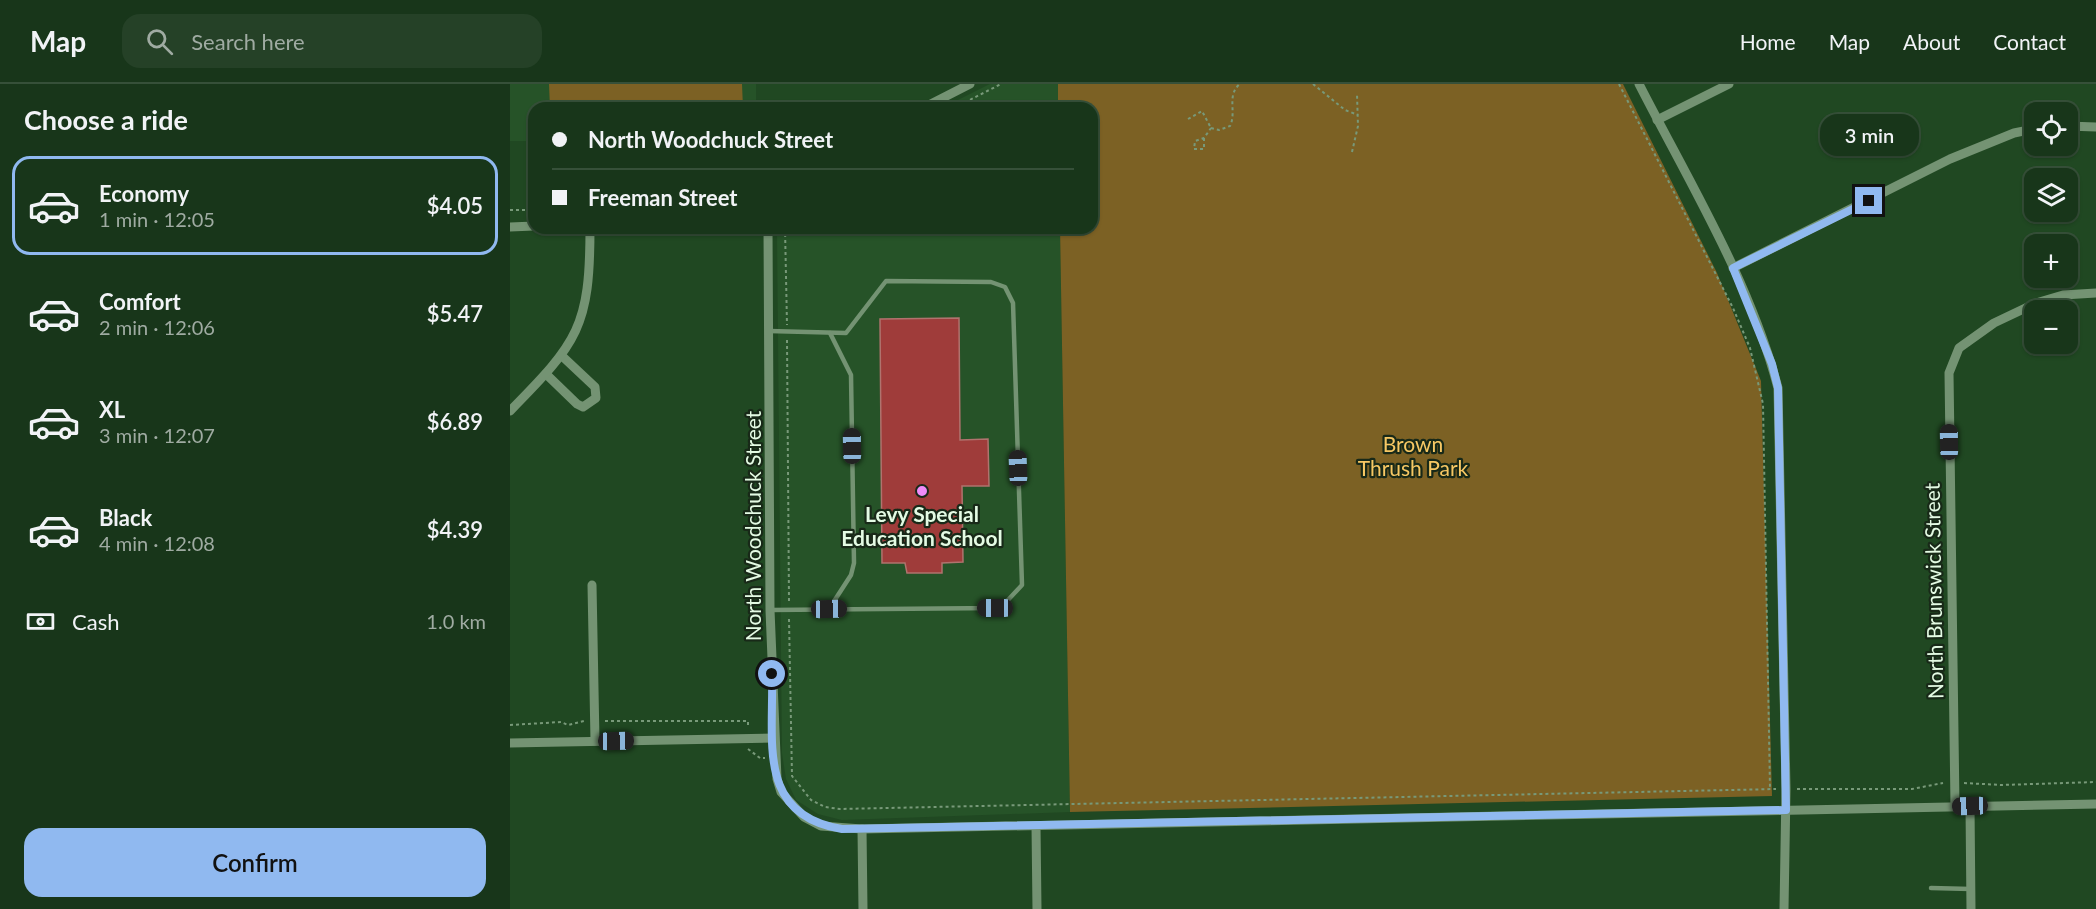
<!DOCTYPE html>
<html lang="en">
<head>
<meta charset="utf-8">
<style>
  :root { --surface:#18361a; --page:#254127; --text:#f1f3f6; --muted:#9faba2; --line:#365039; --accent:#90b9f0 }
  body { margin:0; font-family:Lato,sans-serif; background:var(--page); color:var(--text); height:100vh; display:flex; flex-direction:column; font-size:22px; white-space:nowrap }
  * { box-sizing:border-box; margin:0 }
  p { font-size:20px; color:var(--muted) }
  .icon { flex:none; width:33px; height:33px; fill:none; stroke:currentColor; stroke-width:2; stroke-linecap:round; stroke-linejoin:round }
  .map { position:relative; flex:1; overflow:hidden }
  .sheet { display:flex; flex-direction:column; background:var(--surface); width:510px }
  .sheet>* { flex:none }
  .guide { position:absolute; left:18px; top:18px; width:570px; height:132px; border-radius:18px; box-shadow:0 2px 4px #0004,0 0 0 2px var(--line); display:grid; align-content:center; height:132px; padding:0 24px; background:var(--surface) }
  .buttons { position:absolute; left:1514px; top:18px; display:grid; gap:12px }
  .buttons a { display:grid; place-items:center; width:54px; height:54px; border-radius:12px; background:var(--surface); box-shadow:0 2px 4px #0004,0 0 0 2px var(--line); font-size:30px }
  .end { position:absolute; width:27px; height:27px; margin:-14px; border:8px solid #90b9f0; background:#111; box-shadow:0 0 0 3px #111 }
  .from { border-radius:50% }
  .bubble { position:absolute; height:42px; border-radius:18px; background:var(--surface); box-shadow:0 2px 4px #0004,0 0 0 2px var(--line); font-size:20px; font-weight:600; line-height:42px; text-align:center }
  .car { position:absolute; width:18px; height:36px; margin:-18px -9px; border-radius:8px; box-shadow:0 0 4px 2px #0007; background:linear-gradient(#222 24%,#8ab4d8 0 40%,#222 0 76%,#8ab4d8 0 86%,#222 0) }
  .guide b { display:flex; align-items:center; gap:21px; height:57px; font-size:22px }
  .guide b+b { border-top:2px solid var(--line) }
  .guide i { width:15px; height:15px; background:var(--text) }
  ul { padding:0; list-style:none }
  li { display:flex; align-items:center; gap:18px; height:99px; margin:0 12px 9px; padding:0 12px; border:3px solid transparent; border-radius:18px }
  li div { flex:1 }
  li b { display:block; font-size:22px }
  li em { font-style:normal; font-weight:600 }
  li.selected { border-color:var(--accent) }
  li>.icon { width:54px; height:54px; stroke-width:1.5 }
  h2 { padding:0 24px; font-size:27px; line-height:72px }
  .pay { display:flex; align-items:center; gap:15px; height:66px; padding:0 24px; font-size:22px }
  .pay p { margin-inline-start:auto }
  .button { display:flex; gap:12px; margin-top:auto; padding:12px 24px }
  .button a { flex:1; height:69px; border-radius:18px; background:var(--accent); color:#111; font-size:24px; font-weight:600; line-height:69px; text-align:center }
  header { display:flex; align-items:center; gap:36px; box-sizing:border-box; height:84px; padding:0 30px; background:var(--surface); border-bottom:2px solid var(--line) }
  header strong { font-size:28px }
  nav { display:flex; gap:33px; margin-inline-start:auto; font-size:21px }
  .search { width:420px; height:54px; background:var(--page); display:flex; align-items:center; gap:15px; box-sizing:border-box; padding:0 21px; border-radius:18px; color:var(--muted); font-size:22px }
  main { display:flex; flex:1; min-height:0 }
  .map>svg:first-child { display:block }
</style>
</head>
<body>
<header>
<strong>Map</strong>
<div class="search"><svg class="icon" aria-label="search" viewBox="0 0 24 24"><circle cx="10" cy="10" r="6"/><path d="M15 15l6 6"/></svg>Search here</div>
<nav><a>Home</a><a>Map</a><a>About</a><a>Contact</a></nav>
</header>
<main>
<section class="sheet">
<h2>Choose a ride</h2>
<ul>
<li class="selected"><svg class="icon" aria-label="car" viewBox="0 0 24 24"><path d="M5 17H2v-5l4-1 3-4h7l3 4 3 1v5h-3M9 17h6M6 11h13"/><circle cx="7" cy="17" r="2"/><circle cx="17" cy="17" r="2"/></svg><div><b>Economy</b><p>1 min · 12:05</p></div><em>$4.05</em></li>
<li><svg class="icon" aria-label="car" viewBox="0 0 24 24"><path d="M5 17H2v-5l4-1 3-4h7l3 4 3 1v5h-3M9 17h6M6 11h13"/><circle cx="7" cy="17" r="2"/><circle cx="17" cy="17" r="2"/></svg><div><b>Comfort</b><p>2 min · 12:06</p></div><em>$5.47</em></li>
<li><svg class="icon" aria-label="car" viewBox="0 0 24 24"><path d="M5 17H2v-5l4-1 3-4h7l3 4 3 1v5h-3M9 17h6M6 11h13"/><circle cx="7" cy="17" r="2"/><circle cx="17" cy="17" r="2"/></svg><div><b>XL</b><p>3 min · 12:07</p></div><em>$6.89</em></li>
<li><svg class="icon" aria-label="car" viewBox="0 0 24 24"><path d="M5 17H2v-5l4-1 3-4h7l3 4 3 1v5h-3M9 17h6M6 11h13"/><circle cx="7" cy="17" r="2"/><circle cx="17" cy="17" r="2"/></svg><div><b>Black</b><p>4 min · 12:08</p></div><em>$4.39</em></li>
</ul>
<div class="pay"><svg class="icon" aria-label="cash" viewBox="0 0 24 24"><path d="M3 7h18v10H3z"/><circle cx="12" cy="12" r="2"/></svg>Cash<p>1.0 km</p></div>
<div class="button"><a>Confirm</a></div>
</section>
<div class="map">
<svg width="1586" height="825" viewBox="0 0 1586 825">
  <rect width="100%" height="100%" fill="#204822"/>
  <g fill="#265328">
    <path d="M 0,0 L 246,0 L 246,24 L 24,24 L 24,57 L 0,57 Z"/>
    <path d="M 480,0 L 548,0 L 548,24 L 432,24 Z"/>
    <path d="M 267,144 L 550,144 L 560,728 L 332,736 L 308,730 L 286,716 L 276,695 L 272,669 Z"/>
  </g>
  <g fill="#7c6124">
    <path d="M 39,0 L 232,0 L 233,24 L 40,24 Z"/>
    <path d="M 548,0 L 1113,0 L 1207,189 L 1251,297 L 1262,712 L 560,728 L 550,144 L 582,144 L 582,24 L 548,24 Z"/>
  </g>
  <path fill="#9f3c3a" stroke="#b0736e" stroke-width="1.5" d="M 449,234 L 450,356 L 478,355 L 479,402 L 452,402 L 453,478 L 432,479 L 432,489 L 397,489 L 395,479 L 372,479 L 370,235 Z"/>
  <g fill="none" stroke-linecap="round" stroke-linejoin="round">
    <g stroke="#789979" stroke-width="2" stroke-dasharray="3 3" stroke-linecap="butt">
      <path d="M 803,0 L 835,26 L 848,31"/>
      <path d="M 1109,0 L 1223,224 L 1240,264 L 1253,320 L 1260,705"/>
      <path d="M 444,24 L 491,0"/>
      <path d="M 678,35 L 692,27 L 701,44"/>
      <path d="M 701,44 L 709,46 L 720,42 C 727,28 716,11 730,0"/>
      <path d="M 694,54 L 694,65 L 684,65 L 685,57 L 694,54 L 701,44"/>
      <path d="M 842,68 L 848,42 L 847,10"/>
      <path d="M 0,126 L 24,126"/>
      <path d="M 275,144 L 277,241"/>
      <path d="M 277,256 L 279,517"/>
      <path d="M 279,535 L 282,692 L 301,716 L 315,723 L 330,725 L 1266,705"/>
      <path d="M 95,637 L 238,637 L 238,644"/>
      <path d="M 0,641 L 51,638 L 58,641 L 74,637"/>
      <path d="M 238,665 L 250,674 L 255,674"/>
      <path d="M 1454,699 L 1492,701 L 1586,698"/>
      <path d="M 1287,705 L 1402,705 L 1433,699"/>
    </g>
    <g stroke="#749373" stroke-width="4.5">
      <path d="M 259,247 L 336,249 L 376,197 L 481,198 L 495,203 L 503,219 L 512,501 L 498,516 L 485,524 L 260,526"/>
      <path d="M 319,525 L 341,491 L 344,479 L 341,291 L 320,249"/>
      <path d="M 1421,804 L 1461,805"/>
    </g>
    <g stroke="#749373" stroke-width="9">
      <path d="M 1129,0 C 1179,98 1240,197 1268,304 L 1276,705 L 1274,825"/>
      <path d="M 413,24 L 460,0"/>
      <path d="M 1147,36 L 1219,0"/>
      <path d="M 1557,42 L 1586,43"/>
      <path d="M 0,143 L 24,142"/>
      <path d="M 258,144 L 260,526 L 267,695 L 271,708 L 294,733 L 311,742 L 352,745 L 1586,720"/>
      <path d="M 1223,184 L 1440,75 L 1504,49 L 1524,45"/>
      <path d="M 36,290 L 67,320 L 73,323 L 86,314 L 85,303 L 52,272"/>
      <path d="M 0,327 C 68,258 80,243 80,144"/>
      <path d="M 82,501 L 85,657"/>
      <path d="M 0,659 L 264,654"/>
      <path d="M 1445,722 L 1439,289 L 1449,264 L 1484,239 L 1526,219 L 1553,211 L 1586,209"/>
      <path d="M 1460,722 L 1461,825"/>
      <path d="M 526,742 L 527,825"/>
      <path d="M 352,745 L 353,825"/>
    </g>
  </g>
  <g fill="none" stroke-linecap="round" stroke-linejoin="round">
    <path stroke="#90b9f0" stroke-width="8" d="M 262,590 C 264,657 246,731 332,745 L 1276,726 L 1268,304 L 1262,280 L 1223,184 L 1359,117"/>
  </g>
  <circle fill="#ef8bf7" stroke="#182918" stroke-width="2" cx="412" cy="407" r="6"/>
  <g text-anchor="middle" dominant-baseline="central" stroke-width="4.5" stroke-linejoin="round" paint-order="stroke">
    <g font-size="21" fill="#f7c864" stroke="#182918">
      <text x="903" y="359">Brown<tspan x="903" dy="24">Thrush Park</tspan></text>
    </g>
    <g font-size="21" font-weight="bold" fill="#e4fbe4" stroke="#182918">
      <text x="412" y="429">Levy Special<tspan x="412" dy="24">Education School</tspan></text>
    </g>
    <g font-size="21" fill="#e4fbe4" stroke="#182918">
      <text transform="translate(242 442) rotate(-90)">North Woodchuck Street</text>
      <text transform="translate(1423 507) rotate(-91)">North Brunswick Street</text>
    </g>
  </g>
</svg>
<div class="buttons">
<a><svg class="icon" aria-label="locate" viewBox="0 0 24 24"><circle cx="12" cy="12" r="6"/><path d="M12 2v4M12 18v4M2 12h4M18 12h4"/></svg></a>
<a><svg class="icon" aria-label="layers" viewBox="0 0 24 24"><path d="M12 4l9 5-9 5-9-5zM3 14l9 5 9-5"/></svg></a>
<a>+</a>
<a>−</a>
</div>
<i class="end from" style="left:262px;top:590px"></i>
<i class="end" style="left:1359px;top:117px"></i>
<div class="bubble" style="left:1310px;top:30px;width:99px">3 min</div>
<i class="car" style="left:1439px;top:358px;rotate:359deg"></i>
<i class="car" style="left:342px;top:362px;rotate:359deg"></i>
<i class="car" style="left:508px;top:384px;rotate:358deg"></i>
<i class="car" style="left:485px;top:524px;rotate:270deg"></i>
<i class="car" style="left:319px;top:525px;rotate:89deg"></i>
<i class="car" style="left:106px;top:657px;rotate:89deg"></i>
<i class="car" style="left:1460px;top:722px;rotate:268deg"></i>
<div class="guide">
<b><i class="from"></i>North Woodchuck Street</b>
<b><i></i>Freeman Street</b>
</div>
</div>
</main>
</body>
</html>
